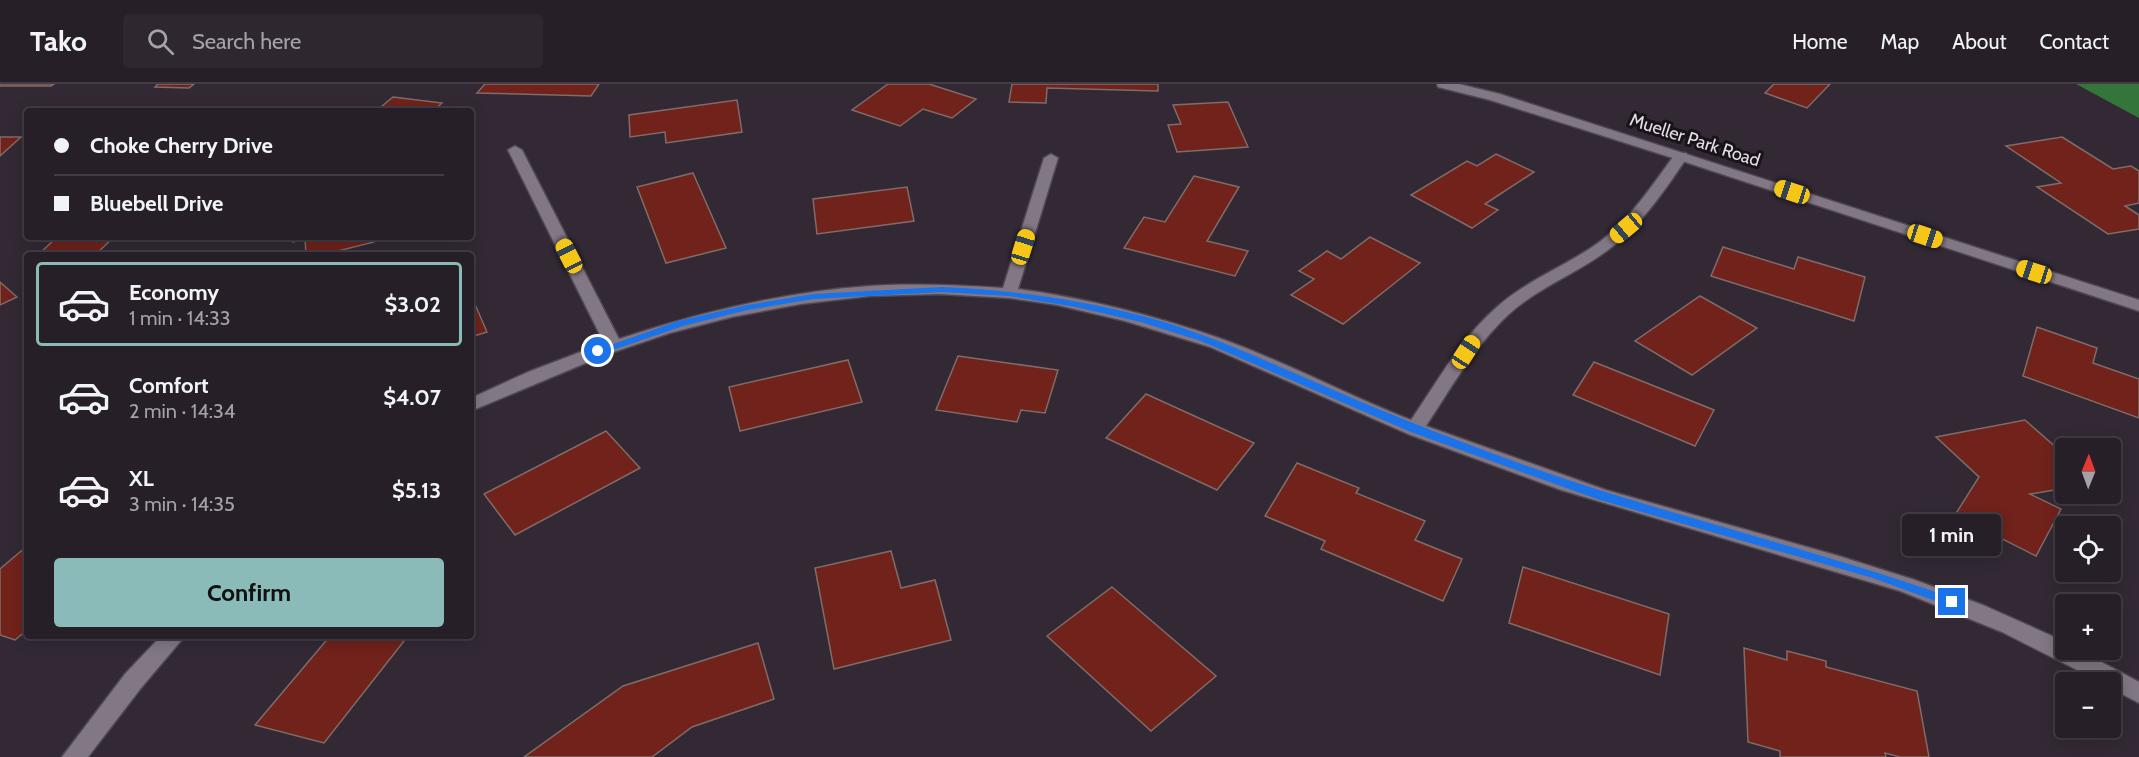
<!DOCTYPE html>
<html lang="en">
<head>
<meta charset="utf-8">
<style>
  :root { --surface:#261f28; --page:#2e2730; --text:#f1f3f6; --muted:#a4a2a8; --line:#423d45; --accent:#8bbbb9 }
  body { margin:0; font-family:Cabin,sans-serif; background:var(--page); color:var(--text); height:100vh; display:flex; flex-direction:column; font-size:22px; white-space:nowrap }
  * { box-sizing:border-box; margin:0 }
  p { font-size:20px; color:var(--muted) }
  .icon { flex:none; width:33px; height:33px; fill:none; stroke:currentColor; stroke-width:2; stroke-linecap:round; stroke-linejoin:round }
  .map { position:relative; flex:1; overflow:hidden }
  .drawer { position:absolute; left:24px; top:168px; width:450px; height:387px; display:flex; flex-direction:column; background:var(--surface); border-radius:6px; box-shadow:0 3px 15px #0003,0 0 0 2px var(--line) }
  .drawer>* { flex:none }
  .hud { position:absolute; left:24px; top:24px; width:450px; height:132px; border-radius:6px; box-shadow:0 3px 15px #0003,0 0 0 2px var(--line); display:grid; align-content:center; height:132px; padding:0 30px; background:var(--surface) }
  .needle { width:39px; rotate:1deg }
  .buttons { position:absolute; left:2055px; top:354px; display:grid; gap:12px }
  .buttons a { display:grid; place-items:center; width:66px; height:66px; border-radius:6px; background:var(--surface); box-shadow:0 3px 15px #0003,0 0 0 2px var(--line); font-size:30px }
  .end { position:absolute; width:27px; height:27px; margin:-14px; border:8px solid #1a73e8; background:#fff; box-shadow:0 0 0 3px #fff }
  .from { border-radius:50% }
  .bubble { position:absolute; height:42px; border-radius:6px; background:var(--surface); box-shadow:0 3px 15px #0003,0 0 0 2px var(--line); font-size:20px; font-weight:800; line-height:42px; text-align:center }
  .car { position:absolute; width:18px; height:36px; margin:-18px -9px; border-radius:8px; box-shadow:0 0 4px 2px #0007; background:linear-gradient(#f5c518 24%,#345 0 40%,#f5c518 0 76%,#345 0 86%,#f5c518 0) }
  .hud b { display:flex; align-items:center; gap:21px; height:57px; font-size:22px }
  .hud b+b { border-top:2px solid var(--line) }
  .hud i { width:15px; height:15px; background:var(--text) }
  ul { padding:10px 0 0; list-style:none }
  li { display:flex; align-items:center; gap:18px; height:84px; margin:0 12px 9px; padding:0 18px; border:3px solid transparent; border-radius:6px }
  li div { flex:1 }
  li b { display:block; font-size:22px }
  li em { font-style:normal; font-weight:800 }
  li.active { border-color:var(--accent) }
  li>.icon { width:54px; height:54px; stroke-width:1.5 }
  .action { display:flex; gap:12px; margin-top:auto; padding:12px 30px }
  .action a { flex:1; height:69px; border-radius:6px; background:var(--accent); color:#111; font-size:24px; font-weight:800; line-height:69px; text-align:center }
  header { display:flex; align-items:center; gap:36px; box-sizing:border-box; height:84px; padding:0 30px; background:var(--surface); border-bottom:2px solid var(--line) }
  header strong { font-size:28px }
  nav { display:flex; gap:33px; margin-inline-start:auto; font-size:21px }
  .search { width:420px; height:54px; background:var(--page); display:flex; align-items:center; gap:15px; box-sizing:border-box; padding:0 21px; border-radius:6px; color:var(--muted); font-size:22px }
  .map>svg:first-child { display:block }
</style>
</head>
<body>
<header>
<strong>Tako</strong>
<div class="search"><svg class="icon" aria-label="search" viewBox="0 0 24 24"><circle cx="10" cy="10" r="6"/><path d="M15 15l6 6"/></svg>Search here</div>
<nav><a>Home</a><a>Map</a><a>About</a><a>Contact</a></nav>
</header>
<div class="map">
<svg width="2139" height="673" viewBox="0 0 2139 673">
  <rect width="100%" height="100%" fill="#322935"/>
  <path fill="#33753b" d="M 2076,0 L 2139,0 L 2139,34 Z"/>
  <g fill="#70221b" stroke="#7f6c69" stroke-width="1.5">
    <path d="M 0,0 L 54,0 L 51,2 L 0,2 Z"/>
    <path d="M 158,0 L 194,0 L 189,4 L 155,3 Z"/>
    <path d="M 485,0 L 599,0 L 591,12 L 477,9 Z"/>
    <path d="M 888,0 L 929,0 L 976,15 L 952,34 L 923,25 L 900,42 L 852,26 Z"/>
    <path d="M 1012,0 L 1158,0 L 1158,7 L 1047,4 L 1046,19 L 1009,18 Z"/>
    <path d="M 1774,0 L 1830,0 L 1807,24 L 1765,9 Z"/>
    <path d="M 393,13 L 442,19 L 433,27 L 376,27 Z"/>
    <path d="M 737,16 L 742,48 L 666,59 L 665,48 L 630,53 L 629,31 Z"/>
    <path d="M 1228,18 L 1248,63 L 1177,68 L 1168,41 L 1181,40 L 1173,21 Z"/>
    <path d="M 0,53 L 21,53 L 0,72 Z"/>
    <path d="M 2062,53 L 2113,85 L 2131,82 L 2139,87 L 2139,119 L 2125,122 L 2139,131 L 2139,145 L 2108,150 L 2037,103 L 2061,99 L 2006,62 Z"/>
    <path d="M 1496,70 L 1534,88 L 1485,120 L 1498,126 L 1472,144 L 1411,111 L 1467,77 L 1477,82 Z"/>
    <path d="M 693,89 L 726,164 L 666,179 L 637,103 Z"/>
    <path d="M 1194,92 L 1239,103 L 1207,157 L 1248,167 L 1235,192 L 1124,164 L 1144,133 L 1165,138 Z"/>
    <path d="M 907,103 L 914,137 L 817,150 L 813,115 Z"/>
    <path d="M 57,153 L 114,153 L 95,171 L 38,171 Z"/>
    <path d="M 293,153 L 373,153 L 374,158 L 322,171 L 306,171 L 305,155 L 293,158 Z"/>
    <path d="M 1370,153 L 1420,179 L 1343,240 L 1291,211 L 1314,195 L 1299,187 L 1327,167 L 1341,175 Z"/>
    <path d="M 1723,163 L 1794,185 L 1798,173 L 1865,193 L 1854,237 L 1711,192 Z"/>
    <path d="M 0,198 L 17,213 L 0,221 Z"/>
    <path d="M 471,211 L 487,248 L 471,253 Z"/>
    <path d="M 1700,212 L 1757,244 L 1692,291 L 1635,257 Z"/>
    <path d="M 2037,243 L 2097,264 L 2093,279 L 2139,295 L 2139,334 L 2023,292 Z"/>
    <path d="M 958,272 L 1058,286 L 1045,329 L 1021,326 L 1017,338 L 936,326 Z"/>
    <path d="M 848,276 L 862,318 L 740,347 L 729,303 Z"/>
    <path d="M 1594,278 L 1714,326 L 1695,362 L 1573,311 Z"/>
    <path d="M 1146,310 L 1254,359 L 1217,406 L 1106,354 Z"/>
    <path d="M 2025,336 L 2066,372 L 2066,404 L 2030,410 L 2061,425 L 2036,472 L 1955,431 L 1979,393 L 1936,353 Z"/>
    <path d="M 606,347 L 640,384 L 515,451 L 484,410 Z"/>
    <path d="M 1297,379 L 1359,404 L 1356,409 L 1425,437 L 1415,456 L 1462,475 L 1443,517 L 1321,465 L 1325,457 L 1265,432 Z"/>
    <path d="M 27,462 L 27,546 L 15,556 L 0,551 L 0,485 Z"/>
    <path d="M 891,467 L 901,504 L 935,496 L 951,556 L 834,585 L 815,484 Z"/>
    <path d="M 1523,483 L 1669,530 L 1660,591 L 1509,539 Z"/>
    <path d="M 1112,503 L 1216,592 L 1151,647 L 1047,552 Z"/>
    <path d="M 330,552 L 408,552 L 324,659 L 255,641 Z"/>
    <path d="M 758,559 L 774,615 L 692,643 L 652,673 L 524,673 L 623,602 Z"/>
    <path d="M 1744,564 L 1787,576 L 1787,567 L 1826,577 L 1826,583 L 1917,607 L 1929,673 L 1900,673 L 1885,669 L 1886,673 L 1780,673 L 1780,667 L 1748,658 Z"/>
  </g>
  <g fill="none" stroke-linecap="round" stroke-linejoin="round">
    <g stroke="#4f4751" stroke-width="3">
      <g id="street">
        <path d="M 515,62 L 522,66 L 619,255 C 700,228 784,208 870,202 C 914,199 958,201 1003,204 L 1044,74 L 1051,70 L 1058,74 L 1018,205 C 1087,214 1156,232 1222,255 C 1286,278 1347,311 1411,336 C 1438,297 1461,254 1497,223 C 1527,196 1566,182 1598,159 C 1631,135 1652,101 1676,69 L 1686,69 L 1688,72 C 1665,106 1641,142 1608,166 C 1576,190 1537,204 1508,231 C 1474,263 1451,304 1426,342 L 1606,406 L 1839,472 L 1915,496 L 1983,521 L 2050,551 L 2066,559 L 2066,566 L 2079,566 L 2139,598 L 2139,619 L 2110,604 L 2110,598 L 2101,598 L 2002,548 L 1900,507 L 1561,406 L 1408,350 L 1210,263 L 1125,237 L 1057,221 L 1009,214 L 939,210 L 870,212 L 801,220 L 732,233 L 670,249 L 605,271 L 471,327 L 471,314 L 528,288 L 604,259 L 508,66 Z"/>
        <path d="M 161,552 L 185,552 L 141,604 L 88,673 L 62,673 L 125,590 Z"/>
      </g>
    </g>
    <g stroke="#4f4751" stroke-width="3">
      <path id="secondary" d="M 1437,0 L 1459,0 L 1500,10 L 2139,216 L 2139,227 L 1676,75 L 1490,16 L 1438,3 Z"/>
    </g>
    <use href="#street" fill="#827784" fill-rule="evenodd"/>
    <use href="#secondary" fill="#827784" fill-rule="evenodd"/>
  </g>
  <path fill="#1a73e8" d="M 943,203 C 1011,206 1077,215 1143,232 C 1211,250 1274,281 1338,308 C 1400,335 1463,359 1527,382 C 1669,432 1815,465 1956,515 L 1958,518 L 1952,523 L 1873,494 L 1600,416 L 1411,348 L 1201,257 L 1141,238 L 1076,223 L 1009,212 L 943,208 L 813,215 L 747,226 L 683,242 L 598,271 L 594,267 L 678,237 L 747,221 L 813,210 Z"/>
  <g text-anchor="middle" dominant-baseline="central" stroke-width="6" stroke-linejoin="round" paint-order="stroke">
    <g font-size="18" fill="#e4dee6" stroke="#181319">
      <text transform="translate(1695 56) rotate(18)">Mueller Park Road</text>
    </g>
  </g>
</svg>
<div class="buttons">
<a><svg class="needle" viewBox="-14 -14 28 28"><path d="M0-13l5 13h-10z" fill="#e53935"/><path d="M0 13l5-13h-10z" fill="#a4a2a8"/></svg></a>
<a><svg class="icon" aria-label="locate" viewBox="0 0 24 24"><circle cx="12" cy="12" r="6"/><path d="M12 2v4M12 18v4M2 12h4M18 12h4"/></svg></a>
<a>+</a>
<a>−</a>
</div>
<i class="end from" style="left:598px;top:267px"></i>
<i class="end" style="left:1952px;top:518px"></i>
<div class="bubble" style="left:1902px;top:430px;width:99px">1 min</div>
<i class="car" style="left:1792px;top:108px;rotate:288deg"></i>
<i class="car" style="left:1626px;top:144px;rotate:230deg"></i>
<i class="car" style="left:1925px;top:152px;rotate:108deg"></i>
<i class="car" style="left:1023px;top:163px;rotate:17deg"></i>
<i class="car" style="left:569px;top:172px;rotate:333deg"></i>
<i class="car" style="left:2034px;top:188px;rotate:288deg"></i>
<i class="car" style="left:1466px;top:268px;rotate:33deg"></i>
<div class="hud">
<b><i class="from"></i>Choke Cherry Drive</b>
<b><i></i>Bluebell Drive</b>
</div>
<section class="drawer">
<ul>
<li class="active"><svg class="icon" aria-label="car" viewBox="0 0 24 24"><path d="M5 17H2v-5l4-1 3-4h7l3 4 3 1v5h-3M9 17h6M6 11h13"/><circle cx="7" cy="17" r="2"/><circle cx="17" cy="17" r="2"/></svg><div><b>Economy</b><p>1 min · 14:33</p></div><em>$3.02</em></li>
<li><svg class="icon" aria-label="car" viewBox="0 0 24 24"><path d="M5 17H2v-5l4-1 3-4h7l3 4 3 1v5h-3M9 17h6M6 11h13"/><circle cx="7" cy="17" r="2"/><circle cx="17" cy="17" r="2"/></svg><div><b>Comfort</b><p>2 min · 14:34</p></div><em>$4.07</em></li>
<li><svg class="icon" aria-label="car" viewBox="0 0 24 24"><path d="M5 17H2v-5l4-1 3-4h7l3 4 3 1v5h-3M9 17h6M6 11h13"/><circle cx="7" cy="17" r="2"/><circle cx="17" cy="17" r="2"/></svg><div><b>XL</b><p>3 min · 14:35</p></div><em>$5.13</em></li>
</ul>
<div class="action"><a>Confirm</a></div>
</section>
</div>
</body>
</html>
